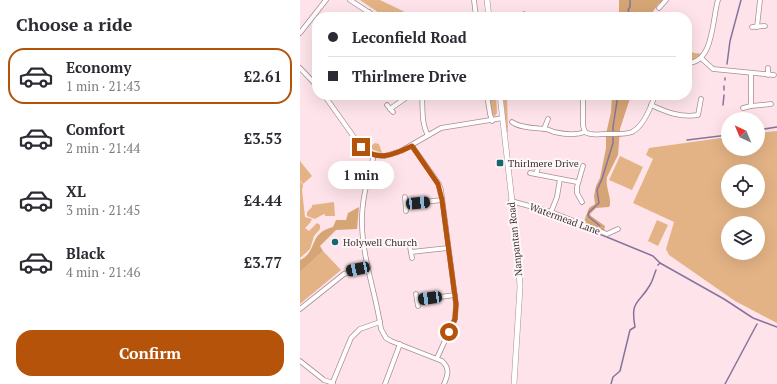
<!DOCTYPE html>
<html lang="en">
<head>
<meta charset="utf-8">
<style>
  :root { --surface:#fff; --page:#f2f2f3; --text:#2b2b33; --muted:#7c7c81; --line:#e1e1e2; --accent:#b45309 }
  body { margin:0; font-family:"PT Serif",serif; background:var(--page); color:var(--text); height:100vh; display:flex; flex-direction:column; font-size:15px; white-space:nowrap }
  * { box-sizing:border-box; margin:0 }
  p { font-size:13px; color:var(--muted) }
  .icon { flex:none; width:22px; height:22px; fill:none; stroke:currentColor; stroke-width:2; stroke-linecap:round; stroke-linejoin:round }
  .map { position:relative; flex:1; overflow:hidden }
  .sheet { display:flex; flex-direction:column; background:var(--surface); width:300px }
  .sheet>* { flex:none }
  .banner { position:absolute; left:12px; top:12px; width:380px; height:88px; border-radius:16px; box-shadow:0 4px 16px #0002; display:grid; align-content:center; height:88px; padding:0 16px; background:var(--surface) }
  .needle { width:26px; rotate:316deg }
  .buttons { position:absolute; left:421px; top:112px; display:grid; gap:8px }
  .buttons a { display:grid; place-items:center; width:44px; height:44px; border-radius:50%; background:var(--surface); box-shadow:0 4px 16px #0002; font-size:20px }
  .end { position:absolute; width:18px; height:18px; margin:-9px; border:5px solid #b45309; background:#fff; box-shadow:0 0 0 2px #fff }
  .from { border-radius:50% }
  .bubble { position:absolute; height:28px; border-radius:14px; background:var(--surface); box-shadow:0 4px 16px #0002; font-size:13px; font-weight:800; line-height:28px; text-align:center }
  .car { position:absolute; width:12px; height:24px; margin:-12px -6px; border-radius:5px; box-shadow:0 0 3px 1px #0007; background:linear-gradient(#222 24%,#8ab4d8 0 40%,#222 0 76%,#8ab4d8 0 86%,#222 0) }
  .banner b { display:flex; align-items:center; gap:14px; height:38px; font-size:15px }
  .banner b+b { border-top:1px solid var(--line) }
  .banner i { width:10px; height:10px; background:var(--text) }
  ul { padding:0; list-style:none }
  li { display:flex; align-items:center; gap:12px; height:56px; margin:0 8px 6px; padding:0 8px; border:2px solid transparent; border-radius:16px }
  li div { flex:1 }
  li b { display:block; font-size:15px }
  li em { font-style:normal; font-weight:800 }
  li.selected { border-color:var(--accent) }
  li>.icon { width:36px; height:36px; stroke-width:1.5 }
  h2 { padding:0 16px; font-size:18px; line-height:48px }
  .button { display:flex; gap:8px; margin-top:auto; padding:8px 16px }
  .button a { flex:1; height:46px; border-radius:16px; background:var(--accent); color:#fff; font-size:16px; font-weight:800; line-height:46px; text-align:center }
  main { display:flex; flex:1; min-height:0 }
  .map>svg:first-child { display:block }
</style>
</head>
<body>
<main>
<section class="sheet">
<h2>Choose a ride</h2>
<ul>
<li class="selected"><svg class="icon" aria-label="car" viewBox="0 0 24 24"><path d="M5 17H2v-5l4-1 3-4h7l3 4 3 1v5h-3M9 17h6M6 11h13"/><circle cx="7" cy="17" r="2"/><circle cx="17" cy="17" r="2"/></svg><div><b>Economy</b><p>1 min · 21:43</p></div><em>£2.61</em></li>
<li><svg class="icon" aria-label="car" viewBox="0 0 24 24"><path d="M5 17H2v-5l4-1 3-4h7l3 4 3 1v5h-3M9 17h6M6 11h13"/><circle cx="7" cy="17" r="2"/><circle cx="17" cy="17" r="2"/></svg><div><b>Comfort</b><p>2 min · 21:44</p></div><em>£3.53</em></li>
<li><svg class="icon" aria-label="car" viewBox="0 0 24 24"><path d="M5 17H2v-5l4-1 3-4h7l3 4 3 1v5h-3M9 17h6M6 11h13"/><circle cx="7" cy="17" r="2"/><circle cx="17" cy="17" r="2"/></svg><div><b>XL</b><p>3 min · 21:45</p></div><em>£4.44</em></li>
<li><svg class="icon" aria-label="car" viewBox="0 0 24 24"><path d="M5 17H2v-5l4-1 3-4h7l3 4 3 1v5h-3M9 17h6M6 11h13"/><circle cx="7" cy="17" r="2"/><circle cx="17" cy="17" r="2"/></svg><div><b>Black</b><p>4 min · 21:46</p></div><em>£3.77</em></li>
</ul>
<div class="button"><a>Confirm</a></div>
</section>
<div class="map">
<svg width="477" height="384" viewBox="0 0 477 384">
  <rect width="100%" height="100%" fill="#fee4ea"/>
  <g fill="#e3b385" fill-rule="evenodd">
    <path d="M 60,0 L 80,0 L 103,11 L 110,17 L 85,17 Z"/>
    <path d="M 387,50 L 394,53 L 405,54 L 401,58 L 387,63 Z"/>
    <path d="M 189,95 L 196,95 L 197,113 L 195,116 L 192,115 Z"/>
    <path d="M 203,95 L 207,95 L 208,132 L 207,132 Z"/>
    <path d="M 477,131 L 477,323 L 435,301 L 369,255 L 366,249 L 374,222 L 333,203 L 353,159 L 346,155 L 349,148 L 428,137 L 428,149 L 458,149 L 458,133 ZM 428,171 L 458,171 L 458,201 L 428,201 ZM 428,223 L 458,223 L 458,253 L 428,253 Z"/>
    <path d="M 75,143 L 79,144 L 82,153 L 68,148 Z"/>
    <path d="M 320,156 L 343,167 L 332,190 L 309,180 Z"/>
    <path d="M 0,161 L 12,176 L 3,184 L 0,180 Z"/>
    <path d="M 0,181 L 3,185 L 2,190 L 5,217 L 12,219 L 10,223 L 5,228 L 9,231 L 17,223 L 20,225 L 20,229 L 14,236 L 10,249 L 0,258 Z"/>
    <path d="M 34,202 L 35,216 L 25,216 L 25,214 L 22,215 L 15,219 L 7,216 L 7,212 L 12,207 L 12,205 Z"/>
    <path d="M 357,220 L 368,225 L 358,246 L 348,241 Z"/>
    <path d="M 23,251 L 41,270 L 0,304 L 0,272 Z"/>
  </g>
  <g fill="#d6a576">
    <path d="M 319,0 L 366,0 L 362,5 L 359,3 L 352,13 L 354,17 L 319,17 Z"/>
    <path d="M 312,95 L 331,95 L 320,129 L 318,155 L 307,177 C 305,186 311,196 310,205 L 309,207 L 296,208 L 290,214 L 291,216 L 305,226 L 304,232 L 283,224 L 289,208 L 295,204 L 294,196 L 296,186 L 300,178 L 306,148 L 306,134 L 311,112 Z"/>
    <path d="M 59,207 L 57,229 L 36,230 L 20,246 L 23,251 L 0,272 L 0,260 C 19,251 7,234 33,227 L 36,220 L 46,220 L 48,213 Z"/>
  </g>
  <g fill="none" stroke-linecap="round" stroke-linejoin="round">
    <g stroke="#87749c" stroke-width="1.5">
      <path d="M 330,17 L 330,14 L 328,10 L 330,7 L 330,0"/>
      <path d="M 427,64 L 430,41 L 441,0"/>
      <path d="M 425,80 L 425,78"/>
      <path d="M 424,90 L 424,86"/>
      <path d="M 423,105 L 424,95"/>
      <path d="M 458,130 L 477,127"/>
      <path d="M 387,140 L 428,135"/>
      <path d="M 300,226 L 289,217 L 288,215 L 289,212 L 299,203 L 297,190 L 302,179 L 313,143 L 313,127 L 318,95"/>
      <path d="M 297,233 L 353,256 L 360,263 L 358,265"/>
      <path d="M 360,263 L 424,299 L 453,318 L 477,327"/>
      <path d="M 311,384 L 313,377 L 320,371 L 330,330 L 335,327 C 330,300 339,304 350,285 C 353,280 354,275 356,270"/>
      <path d="M 425,384 L 457,324"/>
    </g>
    <g stroke="#ab8d93" stroke-width="5.5">
      <g id="minor">
        <path d="M 50,0 L 76,17"/>
        <path d="M 174,0 L 176,17"/>
        <path d="M 359,8 L 366,0"/>
        <path d="M 224,14 L 225,17"/>
        <path d="M 65,17 L 69,12"/>
        <path d="M 452,27 L 465,26"/>
        <path d="M 457,27 L 460,0"/>
        <path d="M 0,33 L 26,0"/>
        <path d="M 401,58 L 413,69 L 474,75"/>
        <path d="M 387,63 C 414,63 412,19 418,0"/>
        <path d="M 0,68 L 17,86"/>
        <path d="M 451,74 L 451,106 L 471,104"/>
        <path d="M 468,75 L 468,68"/>
        <path d="M 24,95 L 61,147 L 67,152 L 74,155 L 85,156 L 101,151 L 141,128 L 203,118"/>
        <path d="M 122,95 C 123,107 121,124 128,135"/>
        <path d="M 187,95 L 190,114 L 192,121"/>
        <path d="M 283,95 L 283,126 L 285,132"/>
        <path d="M 87,105 L 93,112"/>
        <path d="M 351,105 C 366,112 381,118 398,115 L 401,99"/>
        <path d="M 443,108 L 451,106"/>
        <path d="M 90,109 L 110,95"/>
        <path d="M 212,122 C 220,128 235,128 245,129 C 248,129 251,131 254,132 C 263,134 275,136 285,132"/>
        <path d="M 244,129 L 248,119"/>
        <path d="M 285,132 C 291,136 299,134 306,134 C 314,134 324,135 332,132 C 344,126 351,107 355,95"/>
        <path d="M 112,146 L 139,184 L 141,190 L 156,304 L 155,319 L 137,358"/>
        <path d="M 74,155 C 68,178 61,201 62,225 C 63,261 76,294 81,329 L 86,338 L 91,341 L 142,361 C 150,368 148,375 144,384"/>
        <path d="M 230,173 L 277,182"/>
        <path d="M 236,174 L 238,168"/>
        <path d="M 105,197 L 106,211"/>
        <path d="M 211,201 L 251,212 L 307,234 L 318,229"/>
        <path d="M 282,202 L 277,193 L 277,187 L 283,166"/>
        <path d="M 106,204 L 142,200"/>
        <path d="M 251,212 L 257,197 L 260,179"/>
        <path d="M 110,247 L 112,258"/>
        <path d="M 111,252 L 148,248"/>
        <path d="M 116,294 L 118,306"/>
        <path d="M 117,300 L 155,295"/>
        <path d="M 0,309 L 44,274 L 68,267"/>
        <path d="M 0,361 L 24,380 L 33,383"/>
        <path d="M 32,384 L 51,338 L 60,329 L 80,322"/>
        <path d="M 85,384 L 100,344"/>
      </g>
    </g>
    <g stroke="#ab8d93" stroke-width="6">
      <g id="tertiary">
        <path d="M 187,0 L 189,17"/>
        <path d="M 200,95 L 218,254 L 220,287 L 214,384"/>
      </g>
    </g>
    <use href="#minor" stroke="#fff" stroke-width="4"/>
    <use href="#tertiary" stroke="#fff" stroke-width="5"/>
  </g>
  <g fill="none" stroke-linecap="round" stroke-linejoin="round">
    <path stroke="#b45309" stroke-width="5" d="M 61,147 C 77,163 95,154 112,146 L 138,184 L 142,200 L 156,304 L 155,319 L 149,332"/>
  </g>
  <g fill="#1a6670" stroke="#fef7f8" stroke-width="1.5">
    <rect x="196" y="159" width="8" height="8" rx="2"/>
    <circle cx="35" cy="242" r="4"/>
  </g>
  <g text-anchor="middle" dominant-baseline="central" stroke-width="4" stroke-linejoin="round" paint-order="stroke">
    <g font-size="10" fill="#3e3134" stroke="#fef7f8" text-anchor="start">
      <text x="208" y="163">Thirlmere Drive</text>
      <text x="43" y="242">Holywell Church</text>
    </g>
    <g font-size="10" fill="#3e3134" stroke="#fef7f8">
      <text transform="translate(265 219) rotate(20)">Watermead Lane</text>
      <text transform="translate(215 239) rotate(-96)">Nanpantan Road</text>
    </g>
  </g>
</svg>
<div class="buttons">
<a><svg class="needle" viewBox="-14 -14 28 28"><path d="M0-13l5 13h-10z" fill="#e53935"/><path d="M0 13l5-13h-10z" fill="#7c7c81"/></svg></a>
<a><svg class="icon" aria-label="locate" viewBox="0 0 24 24"><circle cx="12" cy="12" r="6"/><path d="M12 2v4M12 18v4M2 12h4M18 12h4"/></svg></a>
<a><svg class="icon" aria-label="layers" viewBox="0 0 24 24"><path d="M12 4l9 5-9 5-9-5zM3 14l9 5 9-5"/></svg></a>
</div>
<i class="end from" style="left:149px;top:332px"></i>
<i class="end" style="left:61px;top:147px"></i>
<div class="bubble" style="left:28px;top:161px;width:66px">1 min</div>
<i class="car" style="left:118px;top:203px;rotate:85deg"></i>
<i class="car" style="left:58px;top:269px;rotate:258deg"></i>
<i class="car" style="left:130px;top:298px;rotate:262deg"></i>
<div class="banner">
<b><i class="from"></i>Leconfield Road</b>
<b><i></i>Thirlmere Drive</b>
</div>
</div>
</main>
</body>
</html>
